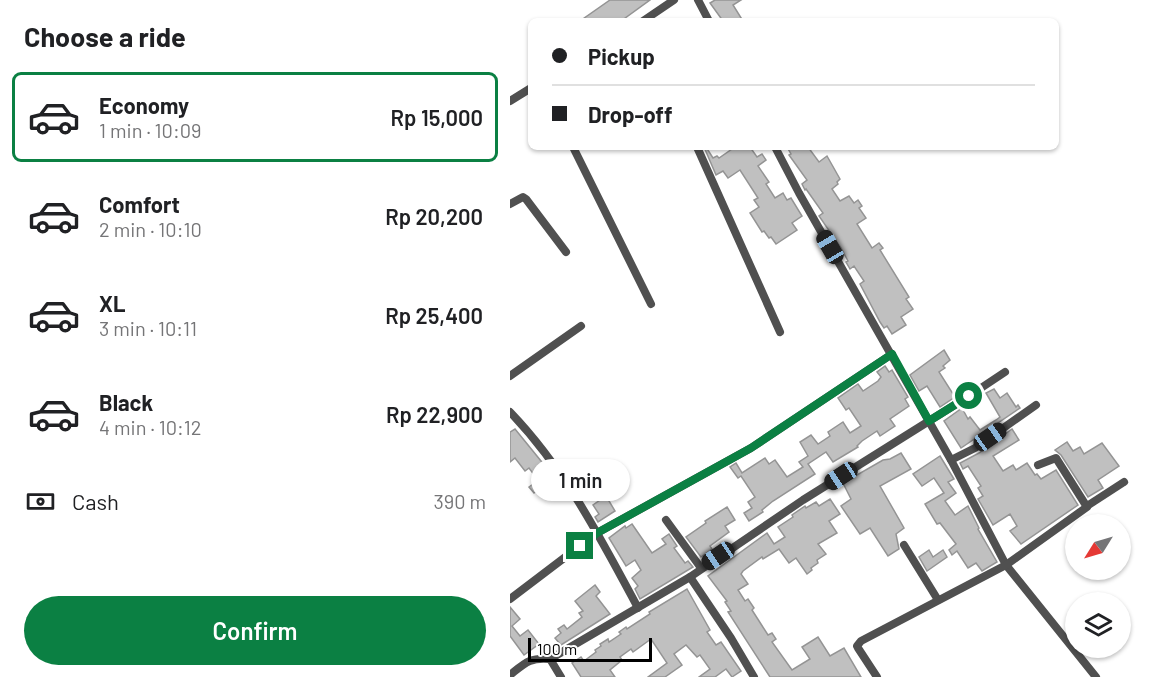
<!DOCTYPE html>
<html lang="en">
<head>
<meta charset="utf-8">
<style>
  :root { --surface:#fff; --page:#f6f6f6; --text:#202124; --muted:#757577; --line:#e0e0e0; --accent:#0b8043 }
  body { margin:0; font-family:Barlow,sans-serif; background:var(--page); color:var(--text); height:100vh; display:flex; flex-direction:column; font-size:22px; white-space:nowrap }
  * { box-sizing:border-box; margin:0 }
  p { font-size:20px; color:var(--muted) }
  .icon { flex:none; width:33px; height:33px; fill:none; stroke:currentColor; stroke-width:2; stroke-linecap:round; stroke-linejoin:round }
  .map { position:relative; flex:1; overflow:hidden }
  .sheet { display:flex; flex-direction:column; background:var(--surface); width:510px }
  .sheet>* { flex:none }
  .guide { position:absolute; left:18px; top:18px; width:531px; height:132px; border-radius:9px; box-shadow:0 2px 4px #0004; display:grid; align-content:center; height:132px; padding:0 24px; background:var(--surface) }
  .needle { width:39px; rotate:233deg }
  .buttons { position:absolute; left:555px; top:514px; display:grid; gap:12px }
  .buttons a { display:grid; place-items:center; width:66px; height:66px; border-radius:50%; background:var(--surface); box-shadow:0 2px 4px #0004; font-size:30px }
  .scale { position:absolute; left:18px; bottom:15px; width:124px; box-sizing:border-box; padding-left:6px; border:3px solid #000; border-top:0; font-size:16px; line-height:21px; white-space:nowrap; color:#000; -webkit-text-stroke:4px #fff; paint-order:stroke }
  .end { position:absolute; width:27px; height:27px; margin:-14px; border:8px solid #0b8043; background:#fff; box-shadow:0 0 0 3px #fff }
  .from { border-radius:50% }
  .bubble { position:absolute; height:42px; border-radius:21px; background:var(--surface); box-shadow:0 2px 4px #0004; font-size:20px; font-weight:600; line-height:42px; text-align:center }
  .car { position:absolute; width:18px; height:36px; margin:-18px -9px; border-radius:8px; box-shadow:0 0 4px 2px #0007; background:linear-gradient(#222 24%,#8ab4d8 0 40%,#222 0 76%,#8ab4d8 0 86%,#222 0) }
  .guide b { display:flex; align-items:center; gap:21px; height:57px; font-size:22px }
  .guide b+b { border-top:2px solid var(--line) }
  .guide i { width:15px; height:15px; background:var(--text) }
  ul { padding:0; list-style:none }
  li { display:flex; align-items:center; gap:18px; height:90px; margin:0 12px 9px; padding:0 12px; border:3px solid transparent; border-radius:9px }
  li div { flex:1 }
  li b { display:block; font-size:22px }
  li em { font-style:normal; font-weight:600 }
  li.on { border-color:var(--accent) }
  li>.icon { width:54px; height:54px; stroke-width:1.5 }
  h2 { padding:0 24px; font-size:27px; line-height:72px }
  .pay { display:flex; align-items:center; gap:15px; height:66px; padding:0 24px; font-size:22px }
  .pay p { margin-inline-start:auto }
  .button { display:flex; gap:12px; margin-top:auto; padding:12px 24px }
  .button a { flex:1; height:69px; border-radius:36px; background:var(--accent); color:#fff; font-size:24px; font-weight:600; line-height:69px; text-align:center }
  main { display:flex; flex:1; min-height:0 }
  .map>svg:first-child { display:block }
</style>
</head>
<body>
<main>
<section class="sheet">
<h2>Choose a ride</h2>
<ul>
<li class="on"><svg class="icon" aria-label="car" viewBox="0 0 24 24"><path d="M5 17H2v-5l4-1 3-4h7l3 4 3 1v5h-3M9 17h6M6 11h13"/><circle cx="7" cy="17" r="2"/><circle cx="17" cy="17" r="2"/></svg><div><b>Economy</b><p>1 min · 10:09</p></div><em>Rp 15,000</em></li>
<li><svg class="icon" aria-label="car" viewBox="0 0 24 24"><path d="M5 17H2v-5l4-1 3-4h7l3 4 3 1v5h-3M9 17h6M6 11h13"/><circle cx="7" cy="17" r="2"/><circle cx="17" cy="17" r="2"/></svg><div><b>Comfort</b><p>2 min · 10:10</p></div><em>Rp 20,200</em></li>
<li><svg class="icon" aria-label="car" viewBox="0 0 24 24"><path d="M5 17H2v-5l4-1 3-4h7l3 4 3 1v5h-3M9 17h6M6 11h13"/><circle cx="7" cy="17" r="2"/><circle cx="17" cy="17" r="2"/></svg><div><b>XL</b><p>3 min · 10:11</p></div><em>Rp 25,400</em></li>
<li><svg class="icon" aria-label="car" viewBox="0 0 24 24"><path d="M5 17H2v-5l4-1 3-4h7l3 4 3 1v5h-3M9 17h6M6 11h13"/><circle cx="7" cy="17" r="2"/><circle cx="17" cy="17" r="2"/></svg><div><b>Black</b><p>4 min · 10:12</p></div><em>Rp 22,900</em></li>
</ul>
<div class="pay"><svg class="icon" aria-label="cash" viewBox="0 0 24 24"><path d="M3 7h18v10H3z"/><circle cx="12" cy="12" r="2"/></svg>Cash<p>390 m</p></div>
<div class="button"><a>Confirm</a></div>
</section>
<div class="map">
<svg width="640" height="677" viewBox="0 0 640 677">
  <rect width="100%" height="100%" fill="#fff"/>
  <g fill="#c0c0c0" stroke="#949494" stroke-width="1.5">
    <path d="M 100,0 L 140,0 L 111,21 L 70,21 Z"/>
    <path d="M 205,0 L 231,0 L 223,5 L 233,21 L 213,21 L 200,3 Z"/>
    <path d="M 194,147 L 196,147 L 203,158 L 207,156 L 209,158 L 225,147 L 240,147 L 247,157 L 252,154 L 256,160 L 248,166 L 259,182 L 256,184 L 265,198 L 273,193 L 277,200 L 281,198 L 292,216 L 282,223 L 287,230 L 266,244 L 261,237 L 259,238 L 254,231 L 252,232 L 240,213 L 249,207 L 244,200 L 248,198 L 230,170 L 218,178 L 213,171 L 206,175 Z"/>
    <path d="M 277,147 L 298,147 L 309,162 L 317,156 L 330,179 L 327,182 L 328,184 L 322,189 L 330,201 L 339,196 L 344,203 L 348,200 L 352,206 L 349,208 L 356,218 L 347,224 L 362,248 L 369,243 L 373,248 L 370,250 L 399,297 L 396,299 L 403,309 L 391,317 L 396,325 L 382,334 L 377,326 L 374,328 L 370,322 L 350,284 L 354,281 L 344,266 L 340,269 L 336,262 L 338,261 L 331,248 L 309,216 L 313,213 L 296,189 L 295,190 L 292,184 L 297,180 L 279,155 L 281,154 Z"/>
    <path d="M 434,350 L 440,360 L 433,366 L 435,368 L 429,372 L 443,394 L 446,392 L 448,395 L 430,407 L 417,386 L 409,391 L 400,375 Z"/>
    <path d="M 375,366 L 379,372 L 382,370 L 398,397 L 395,399 L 399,406 L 380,419 L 385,426 L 370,436 L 367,431 L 352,441 L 347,446 L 348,447 L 323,462 L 316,452 L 298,464 L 305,474 L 263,501 L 252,510 L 253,512 L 239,521 L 234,513 L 242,508 L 238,502 L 245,497 L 231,476 L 228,478 L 220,467 L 226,463 L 232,473 L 255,458 L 259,464 L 265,460 L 277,477 L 293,467 L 289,462 L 298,456 L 290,442 L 301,435 L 308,444 L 320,436 L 318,432 L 333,422 L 340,433 L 351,426 L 339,408 L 336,410 L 328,398 L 348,384 L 353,391 L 368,381 L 371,377 L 367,372 Z"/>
    <path d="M 484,389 L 490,398 L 497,393 L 506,407 L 508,405 L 510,408 L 451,448 L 434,421 L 452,408 L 458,419 L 460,417 L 470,430 L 486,420 L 490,417 L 476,393 Z"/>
    <path d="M 5,429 L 44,477 L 24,493 L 19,487 L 28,480 L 19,468 L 15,471 L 5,458 L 0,462 L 0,432 Z"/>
    <path d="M 502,429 L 509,440 L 483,456 L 493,471 L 503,465 L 506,470 L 517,463 L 525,475 L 527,474 L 531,479 L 546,470 L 568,505 L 511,544 L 500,531 L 507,526 L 500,514 L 483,525 L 468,499 L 473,496 L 468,488 L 471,486 L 458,466 L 453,469 L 450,463 L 469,453 Z"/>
    <path d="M 557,442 L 563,451 L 570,447 L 574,454 L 592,443 L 609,466 L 588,480 L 593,488 L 578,497 L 551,455 L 545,450 Z"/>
    <path d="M 391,453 L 401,469 L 370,486 L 394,528 L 386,534 L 389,549 L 378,556 L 360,528 L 350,534 L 331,506 L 341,499 L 333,483 L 373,460 L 380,459 Z"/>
    <path d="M 430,456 L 444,479 L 438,482 L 446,493 L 435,501 L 445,515 L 458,506 L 469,528 L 468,529 L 487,562 L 472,571 L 466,563 L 458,568 L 447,551 L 442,555 L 439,550 L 446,544 L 430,523 L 427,524 L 415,504 L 434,493 L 424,478 L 412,486 L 403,474 Z"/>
    <path d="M 96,496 L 105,511 L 88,522 L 85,517 L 89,514 L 83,505 Z"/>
    <path d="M 320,499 L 330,514 L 319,521 L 327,533 L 308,544 L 316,554 L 307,560 L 308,563 L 301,568 L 302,570 L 297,574 L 286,558 L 279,563 L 269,549 L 253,559 L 252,557 L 233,571 L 231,574 L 238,584 L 228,590 L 235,601 L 238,599 L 244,608 L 242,610 L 258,635 L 262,633 L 266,639 L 262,642 L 282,670 L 300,659 L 292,647 L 308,637 L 320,656 L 334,648 L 351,677 L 260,677 L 218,612 L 221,611 L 215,602 L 217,601 L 198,576 L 257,533 L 264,544 L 275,537 L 268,527 L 283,517 L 282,515 L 295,506 L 296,508 L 306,502 L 309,506 Z"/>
    <path d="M 217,507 L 225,520 L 215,526 L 219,532 L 200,546 L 202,549 L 191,557 L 176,537 L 196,523 L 195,521 Z"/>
    <path d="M 122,524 L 142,553 L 156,544 L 152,539 L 159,534 L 167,546 L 164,548 L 175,563 L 178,561 L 183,567 L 130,599 L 125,589 L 128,586 L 122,578 L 131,570 L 125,560 L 116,566 L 99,538 L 115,526 L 116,528 Z"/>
    <path d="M 419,550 L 423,557 L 433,550 L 437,557 L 417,571 L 409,557 Z"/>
    <path d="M 85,585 L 90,592 L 86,596 L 100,614 L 51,645 L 45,638 L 51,633 L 48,629 L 54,625 L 57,629 L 72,617 L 69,613 L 73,611 L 65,601 Z"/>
    <path d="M 177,589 L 200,630 L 197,632 L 206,645 L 211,642 L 231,671 L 222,677 L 216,669 L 205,677 L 189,677 L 200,669 L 190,655 L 187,657 L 176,645 L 164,654 L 172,665 L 155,677 L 138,677 L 157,663 L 141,639 L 123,652 L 121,649 L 110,657 L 112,660 L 100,670 L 105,677 L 71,677 L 62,663 L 71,657 L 74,661 L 86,652 L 85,650 L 91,646 L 90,644 L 98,639 L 99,642 L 111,634 L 109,632 L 116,627 L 117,629 L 140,614 L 139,612 Z"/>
    <path d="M 0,607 L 10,619 L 2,626 L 10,636 L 18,630 L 29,644 L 14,655 L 0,636 Z"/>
  </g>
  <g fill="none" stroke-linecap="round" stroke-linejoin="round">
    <g stroke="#505050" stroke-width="8">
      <path d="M 188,0 L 199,21"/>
      <path d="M 133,21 L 164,0"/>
      <path d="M 0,101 L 21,88"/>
      <path d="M 63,147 L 141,304"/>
      <path d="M 187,147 L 270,332"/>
      <path d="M 265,147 L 289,193 L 441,460 L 496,565 L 586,677"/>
      <path d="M 0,204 L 13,197 L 16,199 L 56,252"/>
      <path d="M 0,376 L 71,326"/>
      <path d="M 0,412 C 55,469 91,539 128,608"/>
      <path d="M 441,460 L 465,448 L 526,405"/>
      <path d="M 577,506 L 614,482"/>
      <path d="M 156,520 L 191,568"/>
      <path d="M 394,545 L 428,600"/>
      <path d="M 180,577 L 221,638 L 244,677"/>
      <path d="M 0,599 L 87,533 L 241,448 L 382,354"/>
      <path d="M 40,659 L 51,677"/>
      <path d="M 0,675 C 15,663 20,657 40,659 L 180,577 L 293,500 L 459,396 L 495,372"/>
      <path d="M 367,677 L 348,648 L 347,646 L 351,641 L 496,565 L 577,507 L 546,458 L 528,465"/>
    </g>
  </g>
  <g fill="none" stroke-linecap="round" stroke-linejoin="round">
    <path stroke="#0b8043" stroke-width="8" d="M 70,546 L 87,533 L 241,448 L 382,354 L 419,421 L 459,396"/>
  </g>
</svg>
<div class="buttons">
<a><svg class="needle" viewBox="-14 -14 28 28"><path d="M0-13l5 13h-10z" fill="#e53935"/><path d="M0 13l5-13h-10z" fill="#757577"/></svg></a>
<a><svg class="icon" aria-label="layers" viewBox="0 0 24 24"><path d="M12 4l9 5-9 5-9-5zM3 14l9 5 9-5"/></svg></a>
</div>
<div class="scale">100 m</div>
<i class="end from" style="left:459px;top:396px"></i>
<i class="end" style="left:70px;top:546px"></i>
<div class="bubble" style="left:21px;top:459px;width:99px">1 min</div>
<i class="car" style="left:320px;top:247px;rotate:330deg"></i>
<i class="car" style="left:480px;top:437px;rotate:55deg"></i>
<i class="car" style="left:331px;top:476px;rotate:237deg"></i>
<i class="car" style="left:208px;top:556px;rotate:236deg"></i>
<div class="guide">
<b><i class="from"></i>Pickup</b>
<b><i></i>Drop-off</b>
</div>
</div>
</main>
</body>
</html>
